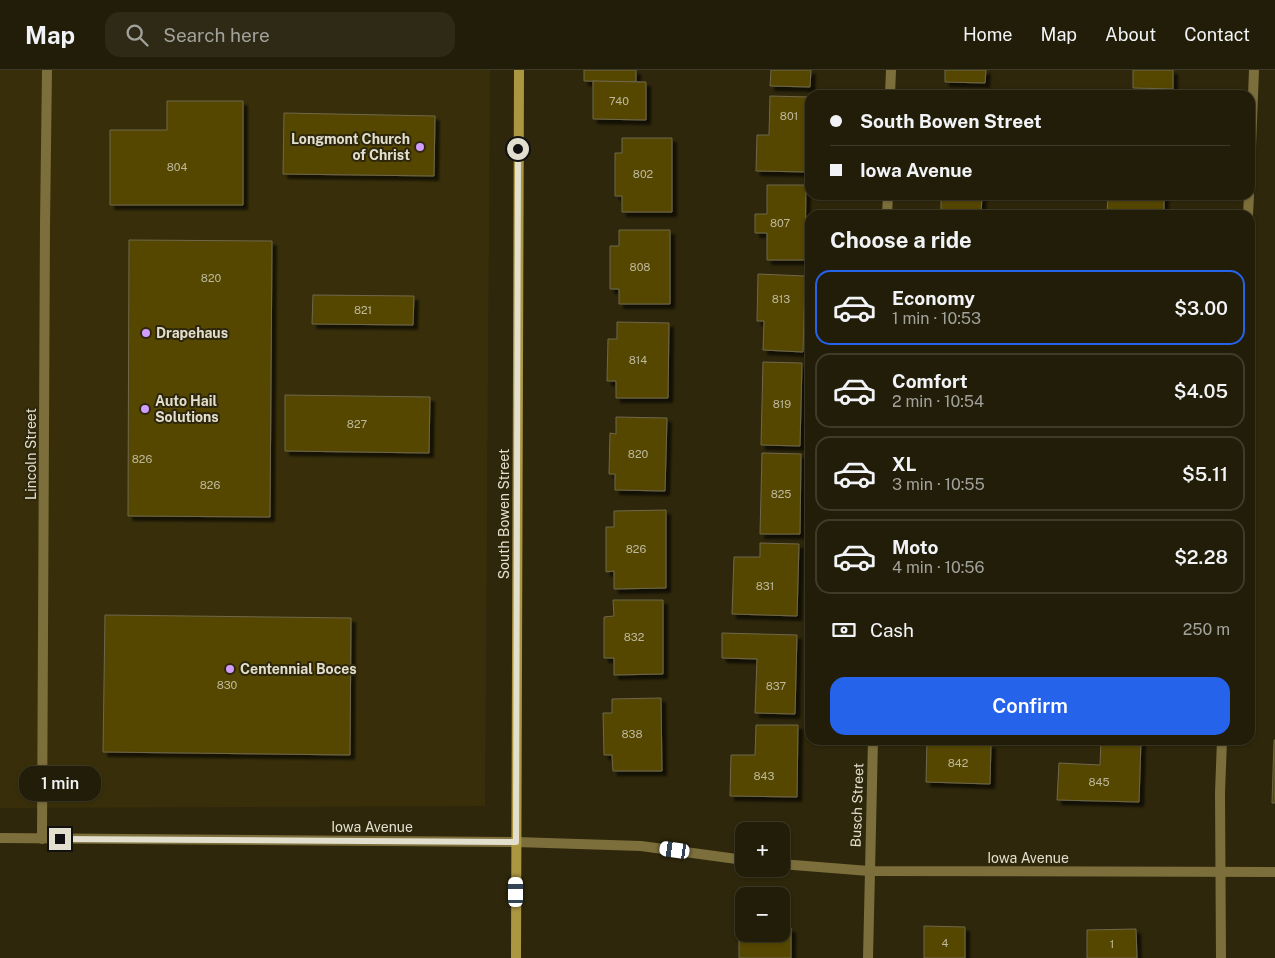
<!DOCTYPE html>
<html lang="en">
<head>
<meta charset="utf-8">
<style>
  :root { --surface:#221d08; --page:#2e2a16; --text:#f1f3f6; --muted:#a2a29c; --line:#3f3b29; --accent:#2563eb }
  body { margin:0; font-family:"Public Sans",sans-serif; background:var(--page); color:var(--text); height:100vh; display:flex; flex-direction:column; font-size:19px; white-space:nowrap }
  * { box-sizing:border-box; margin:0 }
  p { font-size:16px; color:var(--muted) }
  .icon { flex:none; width:28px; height:28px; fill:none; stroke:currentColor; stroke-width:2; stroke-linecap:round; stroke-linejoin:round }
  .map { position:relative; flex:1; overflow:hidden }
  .side { position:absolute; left:805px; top:140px; width:450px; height:535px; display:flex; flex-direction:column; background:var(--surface); border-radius:15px; box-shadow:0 1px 4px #0004,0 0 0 1px var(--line) }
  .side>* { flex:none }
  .banner { position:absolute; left:805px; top:20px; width:450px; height:110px; border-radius:15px; box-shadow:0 1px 4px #0004,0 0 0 1px var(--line); display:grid; align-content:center; height:110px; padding:0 25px; background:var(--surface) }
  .fabs { position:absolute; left:735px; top:752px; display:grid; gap:10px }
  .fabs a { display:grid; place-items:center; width:55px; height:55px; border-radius:10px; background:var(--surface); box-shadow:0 1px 4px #0004,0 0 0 1px var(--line); font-size:25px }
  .end { position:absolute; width:22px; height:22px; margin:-11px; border:6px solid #e2dfce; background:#111; box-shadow:0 0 0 2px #111 }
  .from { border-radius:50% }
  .bubble { position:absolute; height:35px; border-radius:15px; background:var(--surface); box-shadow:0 1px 4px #0004,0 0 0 1px var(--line); font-size:16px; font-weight:600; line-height:35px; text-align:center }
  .car { position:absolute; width:15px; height:30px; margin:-15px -8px; border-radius:6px; box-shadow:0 0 4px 1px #0007; background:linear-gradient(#fff 24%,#345 0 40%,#fff 0 76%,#345 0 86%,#fff 0) }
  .banner b { display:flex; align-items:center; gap:18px; height:48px; font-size:19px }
  .banner b+b { border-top:1px solid var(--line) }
  .banner i { width:12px; height:12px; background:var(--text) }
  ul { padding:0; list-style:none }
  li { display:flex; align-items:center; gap:15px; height:75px; margin:0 10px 8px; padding:0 15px; border:2px solid var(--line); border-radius:15px }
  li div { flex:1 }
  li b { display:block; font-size:19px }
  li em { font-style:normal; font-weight:600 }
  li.selected { border-color:var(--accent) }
  li>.icon { width:45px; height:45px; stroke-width:1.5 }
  h2 { padding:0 25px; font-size:22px; line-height:60px }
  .pay { display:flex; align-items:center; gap:12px; height:55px; padding:0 25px; font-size:19px }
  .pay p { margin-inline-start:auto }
  .action { display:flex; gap:10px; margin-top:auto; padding:10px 25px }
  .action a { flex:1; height:58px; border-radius:15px; background:var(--accent); color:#fff; font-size:20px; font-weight:600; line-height:58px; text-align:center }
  header { display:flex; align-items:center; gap:30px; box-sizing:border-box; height:70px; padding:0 25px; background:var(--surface); border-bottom:1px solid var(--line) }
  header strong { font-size:24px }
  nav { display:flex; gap:28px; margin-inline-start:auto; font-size:18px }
  .search { width:350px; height:45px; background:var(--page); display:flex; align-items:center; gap:12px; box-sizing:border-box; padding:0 18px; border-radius:15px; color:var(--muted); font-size:19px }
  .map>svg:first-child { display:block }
</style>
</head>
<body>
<header>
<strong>Map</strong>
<div class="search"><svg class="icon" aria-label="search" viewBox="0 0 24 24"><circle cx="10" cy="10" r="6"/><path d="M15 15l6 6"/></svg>Search here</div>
<nav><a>Home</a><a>Map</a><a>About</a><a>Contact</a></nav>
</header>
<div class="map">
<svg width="1275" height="888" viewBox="0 0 1275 888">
  <defs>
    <filter id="shadow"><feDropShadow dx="4.5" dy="4.5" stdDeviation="1" flood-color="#0009"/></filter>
  </defs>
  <rect width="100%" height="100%" fill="#2e270b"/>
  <path fill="#382f0a" d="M 0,0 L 490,0 L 485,736 L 0,738 Z"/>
  <g fill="#554604" stroke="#6f684a" filter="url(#shadow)">
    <path d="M 584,0 L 636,0 L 636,12 L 584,11 Z"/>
    <path d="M 771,0 L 811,0 L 810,17 L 770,16 Z"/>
    <path d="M 945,0 L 986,0 L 985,13 L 945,12 Z"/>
    <path d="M 1133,0 L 1173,0 L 1173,19 L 1133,18 Z"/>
    <path d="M 593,11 L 646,12 L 646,50 L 593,49 Z"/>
    <path d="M 944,22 L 985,24 L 985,25 L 944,25 Z"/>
    <path d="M 770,26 L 810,27 L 808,102 L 756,101 L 757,65 L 769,65 Z"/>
    <path d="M 167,31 L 243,31 L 243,135 L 110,135 L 110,60 L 167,60 Z"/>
    <path d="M 284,43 L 435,46 L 434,106 L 283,104 Z"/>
    <path d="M 622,68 L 672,68 L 672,142 L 622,142 L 622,126 L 615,126 L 615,83 L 622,83 Z"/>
    <path d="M 767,115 L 806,115 L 805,190 L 767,190 L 767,163 L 755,163 L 755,144 L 767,144 Z"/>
    <path d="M 941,125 L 982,125 L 981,145 L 941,145 Z"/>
    <path d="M 1108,125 L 1164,125 L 1164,145 L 1107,145 Z"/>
    <path d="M 619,160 L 670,160 L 670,234 L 619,234 L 619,219 L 610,219 L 610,176 L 619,176 Z"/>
    <path d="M 129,170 L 272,171 L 270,447 L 128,446 Z"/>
    <path d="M 758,204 L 805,206 L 803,282 L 763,280 L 764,251 L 757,251 Z"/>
    <path d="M 313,225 L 414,226 L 413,255 L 312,254 Z"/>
    <path d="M 617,252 L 669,253 L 668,328 L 616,328 L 616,311 L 607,311 L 608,269 L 617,269 Z"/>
    <path d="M 763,292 L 802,293 L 800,376 L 761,375 Z"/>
    <path d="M 285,325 L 430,327 L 429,383 L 285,381 Z"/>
    <path d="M 616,347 L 667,348 L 665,421 L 615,420 L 615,404 L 609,404 L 610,363 L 616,364 Z"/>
    <path d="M 762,383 L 801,384 L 800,464 L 760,464 Z"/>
    <path d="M 666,440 L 666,518 L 614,519 L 614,501 L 606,502 L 606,457 L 614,457 L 614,441 Z"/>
    <path d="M 760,473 L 799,474 L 797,546 L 732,544 L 734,487 L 760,487 Z"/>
    <path d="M 613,530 L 663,530 L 663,604 L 614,605 L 614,588 L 604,588 L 604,547 L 614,546 Z"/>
    <path d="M 105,545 L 351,548 L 350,685 L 103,682 Z"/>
    <path d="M 722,563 L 797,565 L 795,644 L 755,643 L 757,589 L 722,588 Z"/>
    <path d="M 661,628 L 662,701 L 613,701 L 612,685 L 604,685 L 603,643 L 612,643 L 612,629 Z"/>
    <path d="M 756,655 L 798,655 L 797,727 L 730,726 L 731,685 L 755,685 Z"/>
    <path d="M 927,670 L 968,670 L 967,673 L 991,674 L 990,714 L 926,712 Z"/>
    <path d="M 1101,670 L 1141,671 L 1139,732 L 1057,730 L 1059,693 L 1100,695 Z"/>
    <path d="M 1274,670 L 1275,670 L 1275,733 L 1272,733 Z"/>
    <path d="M 924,856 L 965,857 L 965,888 L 924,888 Z"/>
    <path d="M 739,858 L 744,858 L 744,864 L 781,864 L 781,858 L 791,858 L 791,888 L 739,888 Z"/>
    <path d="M 1136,859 L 1137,888 L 1087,888 L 1087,860 Z"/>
  </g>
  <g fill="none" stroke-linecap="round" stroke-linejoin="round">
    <g stroke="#7c6f3c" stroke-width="10">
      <path d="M 890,25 L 891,0"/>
      <path d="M 1250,103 L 1254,0"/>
      <path d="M 887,145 L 888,125"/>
      <path d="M 1248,145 L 1249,125"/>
      <path d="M 0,768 L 516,772 L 641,776 L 744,790"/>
      <path d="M 42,769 L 45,154 L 47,0"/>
      <path d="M 781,794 L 869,801 L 1275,802"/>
      <path d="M 868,888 L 873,670"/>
      <path d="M 1221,888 L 1220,723 L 1222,670"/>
    </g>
    <path stroke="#ac9741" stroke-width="10" d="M 516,888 L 519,0"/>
  </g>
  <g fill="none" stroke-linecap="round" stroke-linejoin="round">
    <path stroke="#e2dfce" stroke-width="6" d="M 60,769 L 516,772 L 518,79"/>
  </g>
  <g fill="#d19dfe" stroke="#2e270b" stroke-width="2">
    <circle cx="420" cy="77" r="5"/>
    <circle cx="146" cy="263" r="5"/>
    <circle cx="145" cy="339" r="5"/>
    <circle cx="230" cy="599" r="5"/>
  </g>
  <g text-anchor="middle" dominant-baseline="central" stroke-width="4" stroke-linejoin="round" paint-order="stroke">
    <g font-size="11" fill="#bfb99c">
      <text x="619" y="31">740</text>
      <text x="789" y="46">801</text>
      <text x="177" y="97">804</text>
      <text x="643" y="104">802</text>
      <text x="780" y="153">807</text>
      <text x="640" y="197">808</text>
      <text x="211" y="208">820</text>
      <text x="781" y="229">813</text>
      <text x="363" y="240">821</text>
      <text x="638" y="290">814</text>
      <text x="782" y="334">819</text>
      <text x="357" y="354">827</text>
      <text x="638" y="384">820</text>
      <text x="142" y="389">826</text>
      <text x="210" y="415">826</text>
      <text x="781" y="424">825</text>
      <text x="636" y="479">826</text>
      <text x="765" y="516">831</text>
      <text x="634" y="567">832</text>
      <text x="227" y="615">830</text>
      <text x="776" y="616">837</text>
      <text x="632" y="664">838</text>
      <text x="958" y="693">842</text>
      <text x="764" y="706">843</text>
      <text x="1099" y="712">845</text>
      <text x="945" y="873">4</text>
      <text x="1112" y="874">1</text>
    </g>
    <g font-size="14" font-weight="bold" fill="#e2dfce" stroke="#2e270b" text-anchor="start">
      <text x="410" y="69" text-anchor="end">Longmont Church<tspan x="410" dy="16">of Christ</tspan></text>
      <text x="156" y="263">Drapehaus</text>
      <text x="155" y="331">Auto Hail<tspan x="155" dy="16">Solutions</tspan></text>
      <text x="240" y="599">Centennial Boces</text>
    </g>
    <g font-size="14" fill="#e2dfce" stroke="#2e270b">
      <text transform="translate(31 384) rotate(-90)">Lincoln Street</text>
      <text transform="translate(504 444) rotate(-90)">South Bowen Street</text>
      <text transform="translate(857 735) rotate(-88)">Busch Street</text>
      <text x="372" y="757">Iowa Avenue</text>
      <text x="1028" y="788">Iowa Avenue</text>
    </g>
  </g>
</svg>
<div class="fabs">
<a>+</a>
<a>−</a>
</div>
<i class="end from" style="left:518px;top:79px"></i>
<i class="end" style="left:60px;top:769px"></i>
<div class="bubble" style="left:19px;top:696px;width:82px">1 min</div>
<i class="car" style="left:675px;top:780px;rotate:278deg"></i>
<i class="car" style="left:516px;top:822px;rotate:0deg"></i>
<div class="banner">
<b><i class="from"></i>South Bowen Street</b>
<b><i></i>Iowa Avenue</b>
</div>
<section class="side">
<h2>Choose a ride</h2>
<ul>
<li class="selected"><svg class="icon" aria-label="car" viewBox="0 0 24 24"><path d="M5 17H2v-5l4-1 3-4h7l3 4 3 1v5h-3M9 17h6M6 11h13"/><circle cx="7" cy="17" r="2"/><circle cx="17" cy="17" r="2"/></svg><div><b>Economy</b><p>1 min · 10:53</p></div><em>$3.00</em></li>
<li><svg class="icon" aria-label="car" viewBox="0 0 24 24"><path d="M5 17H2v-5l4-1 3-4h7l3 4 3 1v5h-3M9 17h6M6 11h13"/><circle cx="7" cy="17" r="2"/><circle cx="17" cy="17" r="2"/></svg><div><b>Comfort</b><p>2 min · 10:54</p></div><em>$4.05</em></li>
<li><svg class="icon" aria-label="car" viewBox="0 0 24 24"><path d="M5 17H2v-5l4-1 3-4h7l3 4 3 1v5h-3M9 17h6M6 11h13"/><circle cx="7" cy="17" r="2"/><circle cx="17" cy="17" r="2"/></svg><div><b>XL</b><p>3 min · 10:55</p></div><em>$5.11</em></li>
<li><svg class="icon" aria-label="car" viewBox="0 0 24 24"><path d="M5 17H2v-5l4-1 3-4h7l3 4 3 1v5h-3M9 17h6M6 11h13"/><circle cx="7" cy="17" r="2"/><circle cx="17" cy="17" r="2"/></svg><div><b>Moto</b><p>4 min · 10:56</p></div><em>$2.28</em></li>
</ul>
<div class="pay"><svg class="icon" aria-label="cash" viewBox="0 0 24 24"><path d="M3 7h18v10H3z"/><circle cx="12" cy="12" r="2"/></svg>Cash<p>250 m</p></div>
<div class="action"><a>Confirm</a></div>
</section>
</div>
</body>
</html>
